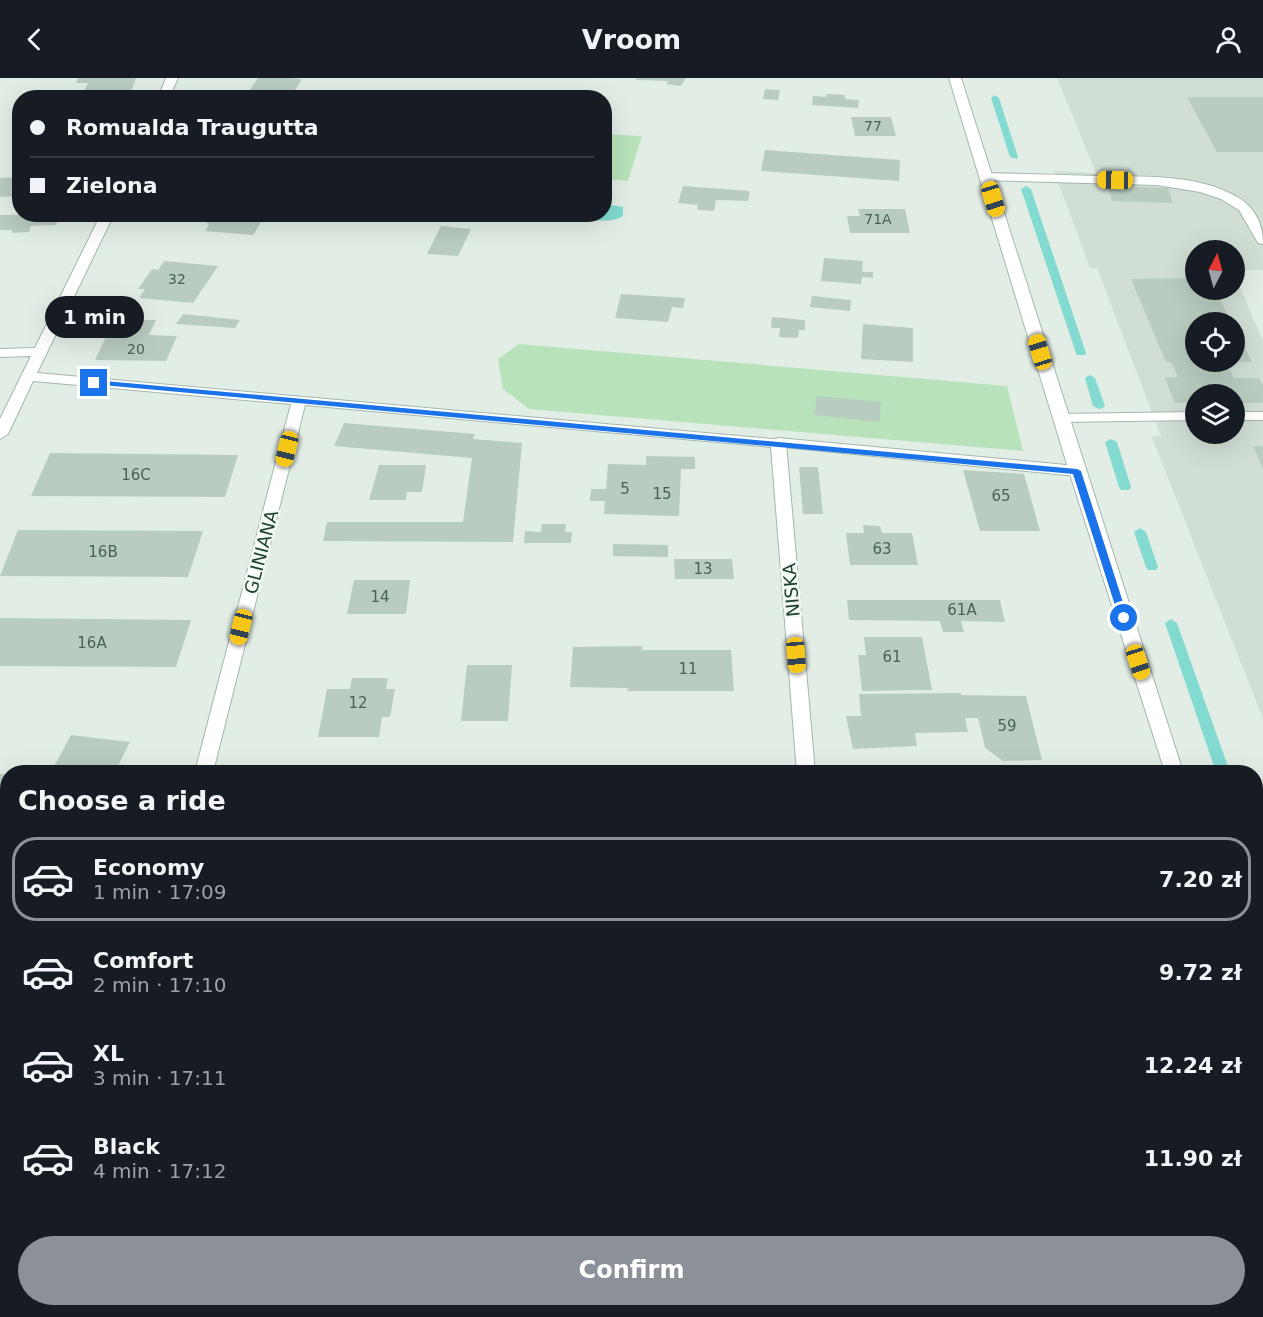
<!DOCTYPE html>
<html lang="en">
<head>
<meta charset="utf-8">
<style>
  :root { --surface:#171b24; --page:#242831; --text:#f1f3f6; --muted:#9ea1a6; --line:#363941; --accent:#8c9099 }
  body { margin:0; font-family:"DejaVu Sans",sans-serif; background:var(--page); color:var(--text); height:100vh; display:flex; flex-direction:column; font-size:22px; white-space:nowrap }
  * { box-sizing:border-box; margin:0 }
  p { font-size:20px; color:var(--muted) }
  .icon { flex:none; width:33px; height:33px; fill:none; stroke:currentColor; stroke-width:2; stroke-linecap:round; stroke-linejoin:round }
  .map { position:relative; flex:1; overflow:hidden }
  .side { position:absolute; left:0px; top:687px; width:1263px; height:552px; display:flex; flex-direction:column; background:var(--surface); border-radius:24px 24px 0 0; box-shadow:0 6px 24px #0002 }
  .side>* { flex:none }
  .guide { position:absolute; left:12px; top:12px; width:600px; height:132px; border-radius:24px; box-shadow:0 6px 24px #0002; display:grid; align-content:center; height:132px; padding:0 18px; background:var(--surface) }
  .needle { width:39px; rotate:6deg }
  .buttons { position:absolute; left:1185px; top:162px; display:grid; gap:12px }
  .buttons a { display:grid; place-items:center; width:60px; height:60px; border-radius:50%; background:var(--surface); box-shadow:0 6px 24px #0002; font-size:30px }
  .end { position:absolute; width:27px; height:27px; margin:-14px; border:8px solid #1a73e8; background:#fff; box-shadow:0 0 0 3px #fff }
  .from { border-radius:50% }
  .bubble { position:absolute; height:42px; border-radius:21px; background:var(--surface); box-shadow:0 6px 24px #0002; font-size:20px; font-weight:700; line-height:42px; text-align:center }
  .car { position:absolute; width:18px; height:36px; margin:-18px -9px; border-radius:8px; box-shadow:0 0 4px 2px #0007; background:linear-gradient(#f5c518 24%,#345 0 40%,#f5c518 0 76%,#345 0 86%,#f5c518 0) }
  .guide b { display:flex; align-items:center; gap:21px; height:57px; font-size:22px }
  .guide b+b { border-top:2px solid var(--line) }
  .guide i { width:15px; height:15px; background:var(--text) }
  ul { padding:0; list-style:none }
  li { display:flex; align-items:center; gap:18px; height:84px; margin:0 12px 9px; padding:0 6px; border:3px solid transparent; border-radius:24px }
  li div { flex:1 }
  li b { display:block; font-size:22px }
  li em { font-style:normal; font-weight:700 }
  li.selected { border-color:var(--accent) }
  li>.icon { width:54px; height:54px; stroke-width:1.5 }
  h2 { padding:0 18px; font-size:27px; line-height:72px }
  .button { display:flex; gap:12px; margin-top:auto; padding:12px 18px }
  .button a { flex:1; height:69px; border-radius:36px; background:var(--accent); color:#fff; font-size:24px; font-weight:700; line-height:69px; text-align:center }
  header { display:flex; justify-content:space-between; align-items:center; height:78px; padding:0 18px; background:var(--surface); font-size:27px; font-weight:700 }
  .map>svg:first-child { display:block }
</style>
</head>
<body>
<header><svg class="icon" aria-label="back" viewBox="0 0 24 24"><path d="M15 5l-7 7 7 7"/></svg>Vroom<svg class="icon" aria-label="person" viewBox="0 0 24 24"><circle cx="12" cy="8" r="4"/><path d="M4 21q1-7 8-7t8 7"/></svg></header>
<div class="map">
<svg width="1263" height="1239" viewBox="0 0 1263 1239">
  <rect width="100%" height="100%" fill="#e2eee5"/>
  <path fill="#d0ded4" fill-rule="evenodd" d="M 1057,0 L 1263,0 L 1263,192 L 1235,192 L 1234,172 L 1196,172 L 1196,212 L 1234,212 L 1235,198 L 1263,263 L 1263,641 L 1152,359 L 1161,358 L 1097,190 L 1090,190 L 1054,93 L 1096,95 ZM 1196,244 L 1234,244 L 1234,284 L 1196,284 ZM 1196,316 L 1234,316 L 1234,356 L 1196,356 Z"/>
  <g fill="#b8e2b9">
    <path d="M 604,56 L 642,58 L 628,103 L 605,101 Z"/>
    <path d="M 519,266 L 1007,308 L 1023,373 L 529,331 L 503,311 L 498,281 Z"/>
  </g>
  <path fill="#83dad1" d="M 605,126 L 623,129 L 623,138 C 614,145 587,143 576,139 L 577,137 L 604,136 Z"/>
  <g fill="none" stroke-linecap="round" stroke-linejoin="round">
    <g fill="#83dad1" fill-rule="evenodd">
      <path d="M 995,17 L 999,20 L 1018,79 L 1017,81 L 1010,79 L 991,20 Z"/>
      <path d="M 1026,108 L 1031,111 L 1086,275 L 1085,277 L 1077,277 L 1076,275 L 1021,111 Z"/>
      <path d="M 1090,297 L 1095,300 L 1105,328 L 1103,330 L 1099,331 L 1093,328 L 1085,300 Z"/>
      <path d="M 1111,361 L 1117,364 L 1131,409 L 1129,412 L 1121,412 L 1119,409 L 1105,364 Z"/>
      <path d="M 1140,450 L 1146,454 L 1158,489 L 1156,492 L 1148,492 L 1146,489 L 1134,454 Z"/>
      <path d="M 1171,541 L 1177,545 L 1230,694 L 1216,694 L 1165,545 Z"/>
    </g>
  </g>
  <g fill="#b9ccc0">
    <path d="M 78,0 L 136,0 L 131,13 L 115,13 L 111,17 L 100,17 L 99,14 L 84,14 L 88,5 L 76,5 Z"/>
    <path d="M 258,0 L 290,0 L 302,1 L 291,18 L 270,17 L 268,20 L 256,20 L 258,16 L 247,16 Z"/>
    <path d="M 637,0 L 686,0 L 681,8 L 666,6 L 668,3 L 636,2 Z"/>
    <path d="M 765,11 L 780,12 L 778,22 L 763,21 Z"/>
    <path d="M 827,16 L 845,17 L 845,21 L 859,22 L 858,30 L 812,27 L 813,18 L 826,19 Z"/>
    <path d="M 1187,19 L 1263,19 L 1263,74 L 1217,74 Z"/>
    <path d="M 851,39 L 891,39 L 896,58 L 855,58 Z"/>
    <path d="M 765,72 L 900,82 L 899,103 L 761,93 Z"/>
    <path d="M 20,99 L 20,118 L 0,119 L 0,100 Z"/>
    <path d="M 683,108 L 750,113 L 748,123 L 716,122 L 714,133 L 697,132 L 698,127 L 678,125 Z"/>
    <path d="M 1107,108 L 1168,110 L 1173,125 L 1112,123 Z"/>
    <path d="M 858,131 L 905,131 L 910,155 L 850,155 L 847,138 L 860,138 Z"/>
    <path d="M 60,136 L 56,147 L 31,148 L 29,154 L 11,155 L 13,152 L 0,152 L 0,137 Z"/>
    <path d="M 209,136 L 266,136 L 253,157 L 205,153 L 209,147 L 205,143 Z"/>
    <path d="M 441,148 L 471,151 L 458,178 L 427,176 Z"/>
    <path d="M 824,180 L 863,183 L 862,194 L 873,194 L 873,200 L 862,199 L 861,206 L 821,203 Z"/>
    <path d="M 164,183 L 218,188 L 193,225 L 139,220 L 145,211 L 138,211 L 152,191 L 158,192 Z"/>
    <path d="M 1196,200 L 1196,212 L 1215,212 L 1232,244 L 1196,244 L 1196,284 L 1226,284 L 1234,300 L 1259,300 L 1263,307 L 1263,325 L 1234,325 L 1234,316 L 1196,316 L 1196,325 L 1175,325 L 1165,300 L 1178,299 L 1171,284 L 1166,284 L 1131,201 Z"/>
    <path d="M 621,216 L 685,220 L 683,230 L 672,229 L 668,244 L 615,240 Z"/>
    <path d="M 812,218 L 851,222 L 850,233 L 810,229 Z"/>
    <path d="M 183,236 L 240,242 L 235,250 L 176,246 Z"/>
    <path d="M 772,239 L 805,242 L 805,252 L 799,252 L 798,260 L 779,259 L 780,250 L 771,250 Z"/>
    <path d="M 114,242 L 156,242 L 149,257 L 177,258 L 166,283 L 95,282 Z"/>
    <path d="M 863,246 L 913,250 L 913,284 L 861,281 Z"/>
    <path d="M 1234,253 L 1237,253 L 1252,284 L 1234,284 Z"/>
    <path d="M 817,318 L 881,324 L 880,344 L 814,337 Z"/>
    <path d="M 344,345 L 475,356 L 473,361 L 522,365 L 513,464 L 323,463 L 327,444 L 463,444 L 472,380 L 334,368 Z"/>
    <path d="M 1253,368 L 1263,368 L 1263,391 Z"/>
    <path d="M 50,375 L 238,377 L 225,419 L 31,418 Z"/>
    <path d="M 646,378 L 695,379 L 695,391 L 681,391 L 679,438 L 604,436 L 605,423 L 590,423 L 591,411 L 606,411 L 608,386 L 646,387 Z"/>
    <path d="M 379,387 L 426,387 L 422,414 L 407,414 L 406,422 L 369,422 Z"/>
    <path d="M 799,389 L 818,389 L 823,436 L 803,436 Z"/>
    <path d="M 963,392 L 1024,396 L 1040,453 L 980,453 Z"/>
    <path d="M 542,446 L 566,446 L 565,454 L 572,454 L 571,465 L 524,465 L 525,453 L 541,454 Z"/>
    <path d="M 863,447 L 880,448 L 882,455 L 912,455 L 918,487 L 850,487 L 846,455 L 864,455 Z"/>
    <path d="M 18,452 L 203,453 L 188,499 L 0,498 Z"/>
    <path d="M 613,466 L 668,467 L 668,479 L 613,478 Z"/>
    <path d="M 674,481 L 732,481 L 734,501 L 675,501 Z"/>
    <path d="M 354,502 L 410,502 L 406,536 L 347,536 Z"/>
    <path d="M 847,522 L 1000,522 L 1005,544 L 961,543 L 964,554 L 943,554 L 940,543 L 849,542 Z"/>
    <path d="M 0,540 L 191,542 L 176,589 L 0,588 Z"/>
    <path d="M 864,559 L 922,559 L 932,612 L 862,613 L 858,577 L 866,577 Z"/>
    <path d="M 642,568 L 642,572 L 731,572 L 734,613 L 627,613 L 628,610 L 570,609 L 573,569 Z"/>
    <path d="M 467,587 L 512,587 L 508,643 L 461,643 Z"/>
    <path d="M 352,600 L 388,600 L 386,611 L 395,611 L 390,639 L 382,639 L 379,659 L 318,659 L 327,611 L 350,611 Z"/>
    <path d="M 961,615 L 961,617 L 1026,618 L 1042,682 L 1003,683 L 985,670 L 978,640 L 965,640 L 968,654 L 915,655 L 917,668 L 853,671 L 846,638 L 861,638 L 859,616 Z"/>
    <path d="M 71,657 L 130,664 L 115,694 L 51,694 Z"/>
    <path d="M 444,689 L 504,689 L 503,694 L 443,694 Z"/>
    <path d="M 0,696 L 8,696 L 8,714 L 0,713 Z"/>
    <path d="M 0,770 L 8,771 L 8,809 L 0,808 Z"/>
    <path d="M 4,879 L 8,879 L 8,905 L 0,904 L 0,887 Z"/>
    <path d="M 0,919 L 8,920 L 8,957 L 0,956 Z"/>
    <path d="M 153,1232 L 235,1232 L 234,1239 L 152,1239 Z"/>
    <path d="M 1120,1235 L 1216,1235 L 1217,1239 L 1121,1239 Z"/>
  </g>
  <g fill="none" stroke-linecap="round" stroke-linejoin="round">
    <g stroke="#a4b7ab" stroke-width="2">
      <g id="service">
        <path d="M 986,95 C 1023,96 1059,97 1096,98 C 1141,99 1198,95 1239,120 C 1256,131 1263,147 1263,166 L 1258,165 L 1239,132 L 1221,121 L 1200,114 L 1157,107 L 982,102 L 980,99 Z"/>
        <path d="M 1196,334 L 1196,342 L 1060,344 L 1053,340 L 1060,336 Z"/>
        <rect x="1234" y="334" width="29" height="8"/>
        <path d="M 778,360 L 1077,388 L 1085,393 L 1077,398 L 773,368 L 770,365 L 773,362 Z"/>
      </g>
    </g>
    <g stroke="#a4b7ab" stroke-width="2">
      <g id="minor">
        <path d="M 166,0 L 178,0 L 169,20 L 158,20 Z"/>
        <path d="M 101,136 L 114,136 L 37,295 L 783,362 L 786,365 L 815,694 L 797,694 L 771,369 L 305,327 L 213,694 L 195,694 L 291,326 L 33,303 L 8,356 L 0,361 L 0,341 L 31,278 L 0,279 L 0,271 L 35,270 Z"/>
        <path d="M 56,1232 L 80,1232 L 78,1239 L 54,1239 Z"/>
        <path d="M 840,1232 L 864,1232 L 865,1239 L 841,1239 Z"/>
      </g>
    </g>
    <g stroke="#a4b7ab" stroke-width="2">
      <g id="tertiary">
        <path d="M 949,0 L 961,0 L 1183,694 L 1165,694 L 1069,393 Z"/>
        <path d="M 1256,931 L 1263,933 L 1263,971 L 1256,969 Z"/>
      </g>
    </g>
    <use href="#service" fill="#fff" fill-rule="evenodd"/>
    <use href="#minor" fill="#fff" fill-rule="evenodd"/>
    <use href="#tertiary" fill="#fff" fill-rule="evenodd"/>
  </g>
  <path fill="#1a73e8" d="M 94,302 L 1077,391 L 1081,393 L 1128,540 L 1124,543 L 1119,540 L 1073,396 L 91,306 L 90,305 Z"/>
  <g text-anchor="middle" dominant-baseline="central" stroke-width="5" stroke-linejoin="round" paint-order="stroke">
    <g font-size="14" fill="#466454">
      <text x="873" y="48">77</text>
      <text x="878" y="141">71A</text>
      <text x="177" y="201">32</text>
      <text x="136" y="271">20</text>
    </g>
    <g font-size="15" fill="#466454">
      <text x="136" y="397">16C</text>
      <text x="625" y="411">5</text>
      <text x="662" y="416">15</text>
      <text x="1001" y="418">65</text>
      <text x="882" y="471">63</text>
      <text x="103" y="474">16B</text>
      <text x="703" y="491">13</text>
      <text x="380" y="519">14</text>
      <text x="962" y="532">61A</text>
      <text x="92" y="565">16A</text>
      <text x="892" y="579">61</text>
      <text x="688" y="591">11</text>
      <text x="358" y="625">12</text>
      <text x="1007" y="648">59</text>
    </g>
    <g font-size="18" fill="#1f4130" stroke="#f3faf4">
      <text transform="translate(261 474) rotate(-75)">GLINIANA</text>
      <text transform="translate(791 512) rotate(-95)">NISKA</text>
    </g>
  </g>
</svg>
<div class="buttons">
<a><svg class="needle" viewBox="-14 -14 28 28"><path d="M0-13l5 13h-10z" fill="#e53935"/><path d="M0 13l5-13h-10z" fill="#9ea1a6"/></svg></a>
<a><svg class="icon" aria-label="locate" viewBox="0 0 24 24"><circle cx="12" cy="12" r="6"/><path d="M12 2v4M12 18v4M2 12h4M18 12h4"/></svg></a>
<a><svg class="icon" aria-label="layers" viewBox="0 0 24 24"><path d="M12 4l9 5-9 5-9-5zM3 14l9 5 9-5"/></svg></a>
</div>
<i class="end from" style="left:1124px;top:540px"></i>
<i class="end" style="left:94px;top:305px"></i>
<div class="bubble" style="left:45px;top:218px;width:99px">1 min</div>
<i class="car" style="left:1115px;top:102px;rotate:271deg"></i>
<i class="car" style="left:993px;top:121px;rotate:163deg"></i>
<i class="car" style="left:1040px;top:274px;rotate:343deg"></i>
<i class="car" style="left:287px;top:371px;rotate:194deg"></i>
<i class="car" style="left:241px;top:549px;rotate:194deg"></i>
<i class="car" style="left:796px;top:577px;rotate:175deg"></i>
<i class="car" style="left:1138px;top:584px;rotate:162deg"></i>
<div class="guide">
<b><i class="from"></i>Romualda Traugutta</b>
<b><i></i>Zielona</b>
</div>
<section class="side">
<h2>Choose a ride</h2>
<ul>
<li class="selected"><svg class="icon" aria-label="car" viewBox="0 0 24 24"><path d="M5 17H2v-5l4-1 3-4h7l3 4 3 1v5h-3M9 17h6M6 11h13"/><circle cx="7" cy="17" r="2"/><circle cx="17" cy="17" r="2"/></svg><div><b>Economy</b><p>1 min · 17:09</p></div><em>7.20 zł</em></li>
<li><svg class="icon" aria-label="car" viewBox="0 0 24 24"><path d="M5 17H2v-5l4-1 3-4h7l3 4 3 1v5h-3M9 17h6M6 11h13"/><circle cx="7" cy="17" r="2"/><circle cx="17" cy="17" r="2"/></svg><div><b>Comfort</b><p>2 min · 17:10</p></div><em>9.72 zł</em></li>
<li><svg class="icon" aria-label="car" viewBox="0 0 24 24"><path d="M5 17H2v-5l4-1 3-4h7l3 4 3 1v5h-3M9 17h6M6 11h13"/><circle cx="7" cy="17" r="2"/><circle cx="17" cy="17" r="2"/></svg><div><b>XL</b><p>3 min · 17:11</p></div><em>12.24 zł</em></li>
<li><svg class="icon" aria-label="car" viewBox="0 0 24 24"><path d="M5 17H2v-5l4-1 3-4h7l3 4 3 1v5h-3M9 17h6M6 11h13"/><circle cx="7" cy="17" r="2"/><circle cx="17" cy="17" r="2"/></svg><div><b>Black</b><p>4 min · 17:12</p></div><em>11.90 zł</em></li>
</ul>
<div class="button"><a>Confirm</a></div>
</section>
</div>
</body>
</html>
